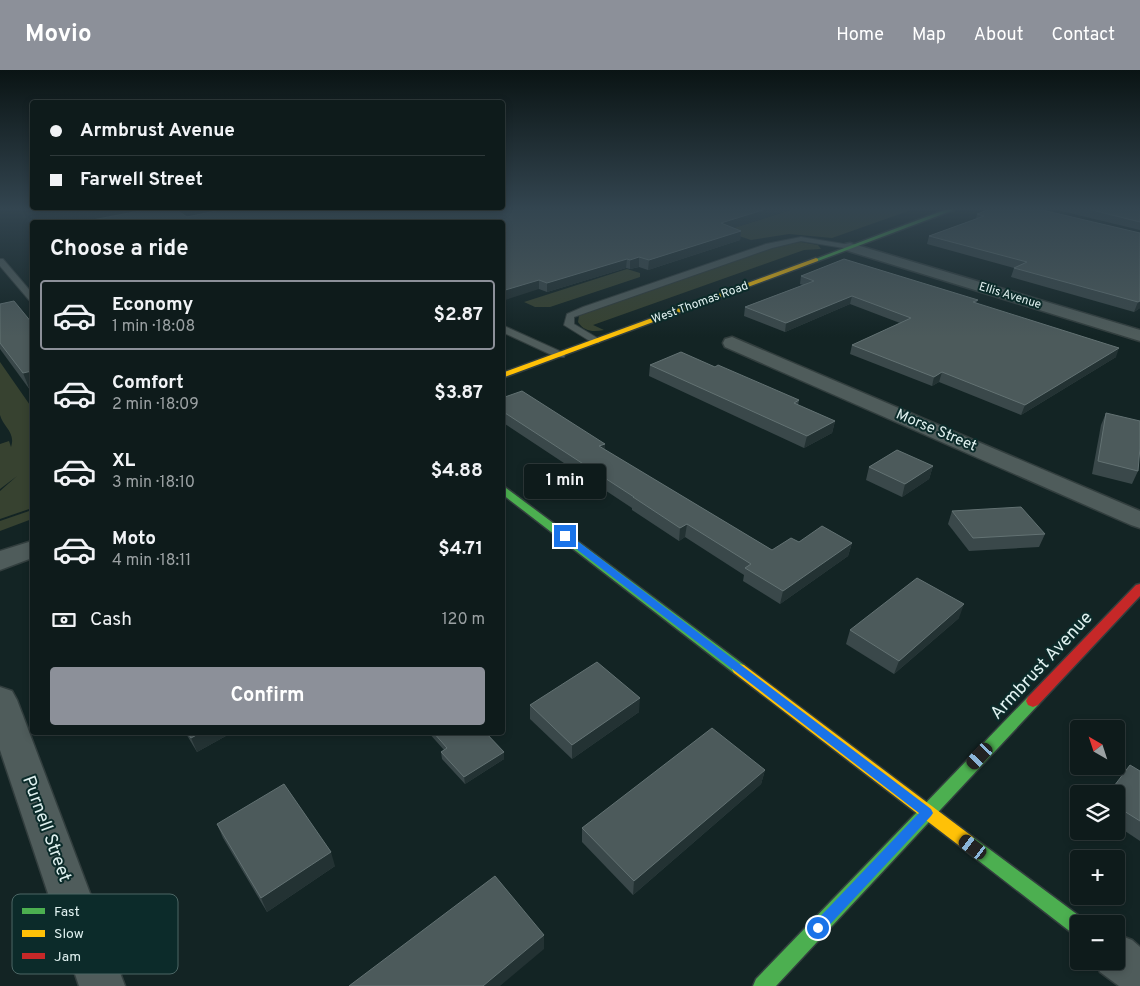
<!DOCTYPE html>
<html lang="en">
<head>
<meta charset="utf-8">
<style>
  :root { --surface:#0e1b1b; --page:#172424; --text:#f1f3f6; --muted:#9ba1a3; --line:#2e393a; --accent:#8c9099 }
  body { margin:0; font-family:Overpass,sans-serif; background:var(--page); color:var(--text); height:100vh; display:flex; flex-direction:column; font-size:19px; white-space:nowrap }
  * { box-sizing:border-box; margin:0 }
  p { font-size:16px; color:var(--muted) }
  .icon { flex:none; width:28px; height:28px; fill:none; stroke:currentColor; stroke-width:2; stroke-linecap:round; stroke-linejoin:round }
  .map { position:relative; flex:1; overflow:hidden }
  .drawer { position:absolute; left:30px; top:150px; width:475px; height:515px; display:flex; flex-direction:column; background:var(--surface); border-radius:5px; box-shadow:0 2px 8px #0003,0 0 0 1px var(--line) }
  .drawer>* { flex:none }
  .hud { position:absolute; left:30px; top:30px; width:475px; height:110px; border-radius:5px; box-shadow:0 2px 8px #0003,0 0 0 1px var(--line); display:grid; align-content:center; height:110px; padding:0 20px; background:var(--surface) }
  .needle { width:32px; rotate:321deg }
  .buttons { position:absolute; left:1070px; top:650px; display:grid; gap:10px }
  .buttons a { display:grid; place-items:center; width:55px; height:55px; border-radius:5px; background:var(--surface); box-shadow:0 2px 8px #0003,0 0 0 1px var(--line); font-size:25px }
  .end { position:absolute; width:22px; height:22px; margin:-11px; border:6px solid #1a73e8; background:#fff; box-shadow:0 0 0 2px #fff }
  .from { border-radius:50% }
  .bubble { position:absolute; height:35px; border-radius:5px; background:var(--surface); box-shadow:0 2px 8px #0003,0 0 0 1px var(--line); font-size:16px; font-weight:700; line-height:35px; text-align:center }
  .car { position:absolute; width:15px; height:30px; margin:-15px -8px; border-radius:6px; box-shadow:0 0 4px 1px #0007; background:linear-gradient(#222 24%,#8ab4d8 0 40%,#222 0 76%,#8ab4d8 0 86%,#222 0) }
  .hud b { display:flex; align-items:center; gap:18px; height:48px; font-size:19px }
  .hud b+b { border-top:1px solid var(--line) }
  .hud i { width:12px; height:12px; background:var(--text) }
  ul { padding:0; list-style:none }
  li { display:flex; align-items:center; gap:15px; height:70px; margin:0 10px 8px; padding:0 10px; border:2px solid transparent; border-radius:5px }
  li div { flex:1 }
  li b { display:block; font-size:19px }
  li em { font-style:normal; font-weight:700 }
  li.current { border-color:var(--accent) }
  li>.icon { width:45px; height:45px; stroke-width:1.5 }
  h2 { padding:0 20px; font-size:22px; line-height:60px }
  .pay { display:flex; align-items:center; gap:12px; height:55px; padding:0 20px; font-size:19px }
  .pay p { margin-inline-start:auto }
  .cta { display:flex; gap:10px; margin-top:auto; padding:10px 20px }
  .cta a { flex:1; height:58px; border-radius:5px; background:var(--accent); color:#fff; font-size:20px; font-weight:700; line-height:58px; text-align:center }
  header { display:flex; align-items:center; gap:30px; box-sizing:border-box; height:70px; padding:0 25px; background:var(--accent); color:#fff }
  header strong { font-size:24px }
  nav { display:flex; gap:28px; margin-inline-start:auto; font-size:18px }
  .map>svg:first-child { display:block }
</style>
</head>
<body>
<header>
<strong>Movio</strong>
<nav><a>Home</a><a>Map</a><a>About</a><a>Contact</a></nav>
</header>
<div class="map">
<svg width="1140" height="916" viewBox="0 0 1140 916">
  <rect width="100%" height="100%" fill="#132424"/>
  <g fill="#374230">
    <path d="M 794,139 L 914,139 L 832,168 L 789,164 L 751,170 L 724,161 Z"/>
    <path d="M 801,172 L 818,175 L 821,179 L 804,180 L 593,255 L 604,260 C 594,262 584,262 578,252 L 579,246 L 583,243 L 780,174 Z"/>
    <path d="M 627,199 L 640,203 L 640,207 L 550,237 L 535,237 L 524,232 Z"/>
    <path d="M 0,292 L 32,338 L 32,392 L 30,394 L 32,395 L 32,438 L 0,449 L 0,421 L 17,406 L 0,419 L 0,374 L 9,371 L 11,377 C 16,362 3,357 0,345 C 0,333 0,305 0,292 Z"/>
    <path d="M 32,440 L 32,449 L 0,461 L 0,451 Z"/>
  </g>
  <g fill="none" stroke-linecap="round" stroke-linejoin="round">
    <g stroke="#323e3e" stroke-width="2">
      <g id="lane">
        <path d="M 801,167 L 850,175 L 854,177 L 850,179 L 801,171 L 772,178 L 574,247 L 574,254 L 599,269 L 599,273 L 593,273 L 564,255 L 567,244 L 583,237 L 766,174 Z"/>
        <path d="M 0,189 L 3,189 L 32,223 L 32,230 L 29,230 L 0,196 Z"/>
        <path d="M 502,255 L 564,283 L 565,285 L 564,287 L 556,287 L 502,262 Z"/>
      </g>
    </g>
    <g stroke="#323e3e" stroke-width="3">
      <g id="street">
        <path d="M 850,173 L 1140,260 L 1140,271 L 845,180 L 843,177 L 845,174 Z"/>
        <path d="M 732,267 L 1140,441 L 1140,458 L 1131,455 L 725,277 L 723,273 L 725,269 Z"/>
        <path d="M 32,471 L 32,488 L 0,500 L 0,481 Z"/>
        <path d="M 0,617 L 12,621 L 17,630 L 125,916 L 79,916 L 0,680 Z"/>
        <path d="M 1116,864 L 1132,870 L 1140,877 L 1140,916 L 1119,916 L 1100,902 L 1096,891 L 1116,891 Z"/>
      </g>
    </g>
    <g stroke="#323e3e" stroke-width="3">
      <g id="fast">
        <path d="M 947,139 L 956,139 L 818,191 L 813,190 Z"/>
        <path d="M 502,415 L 744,595 L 746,599 L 744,603 L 739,604 L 734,603 L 502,424 Z"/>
        <path d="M 1033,625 L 1038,627 L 1040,631 L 1038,635 L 776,916 L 753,916 L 756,909 L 1028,627 Z"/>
        <path d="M 967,764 L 973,767 L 1086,851 L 1087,854 L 1079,854 L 1079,866 L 1072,863 L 961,777 L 959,772 L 961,767 Z"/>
      </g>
    </g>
    <g stroke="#323e3e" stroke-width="3">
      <g id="slow">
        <path d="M 816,188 L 818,189 L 818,191 L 502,308 L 502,303 Z"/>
        <path d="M 739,594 L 744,595 L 973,767 L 975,772 L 973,777 L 967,780 L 961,777 L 734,603 L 732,599 L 734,595 Z"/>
      </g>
    </g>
    <g stroke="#323e3e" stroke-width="3">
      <path id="jam" d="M 1140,514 L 1140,526 L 1038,635 L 1033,637 L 1028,635 L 1026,631 L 1028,627 L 1136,515 Z"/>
    </g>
    <use href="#lane" fill="#4f5c5b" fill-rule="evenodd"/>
    <use href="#street" fill="#4f5c5b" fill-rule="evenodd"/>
    <use href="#fast" fill="#4caf50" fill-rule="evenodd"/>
    <use href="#slow" fill="#ffc107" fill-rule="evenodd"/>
    <use href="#jam" fill="#c62828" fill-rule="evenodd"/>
  </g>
  <g fill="#3a484a">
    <path d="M 225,139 L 791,139 L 733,158 L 741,161 L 740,170 L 648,200 L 639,197 L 630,199 L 626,198 L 547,222 L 539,219 L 502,152 L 187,147 Z"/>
    <path d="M 1053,139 L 1140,139 L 1140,160 Z"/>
    <path d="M 977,144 L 1140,163 L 1140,238 L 1134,242 L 1011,207 L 1014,198 L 927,174 L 929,166 L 976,149 Z"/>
    <path d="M 801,206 L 978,230 L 976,233 L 1116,287 L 1021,345 L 939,312 L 932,316 L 850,284 L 852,275 L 900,253 L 850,234 L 785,262 L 744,246 L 745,237 L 803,215 L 800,214 Z"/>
    <path d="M 0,234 L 30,320 L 0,279 Z"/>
    <path d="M 650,295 L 715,297 L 799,330 L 798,335 L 835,351 L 832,363 L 804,378 L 649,306 Z"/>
    <path d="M 502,328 L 605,374 L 605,380 L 772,480 L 799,472 L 852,473 L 848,486 L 780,534 L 743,511 L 744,505 L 685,467 L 679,471 L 632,440 L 632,438 L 502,352 Z"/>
    <path d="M 1106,343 L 1138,401 L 1132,414 L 1092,404 L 1101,355 Z"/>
    <path d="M 933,396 L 929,409 L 902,427 L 866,410 L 869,397 Z"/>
    <path d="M 952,441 L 1045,464 L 1039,477 L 969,481 L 948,454 Z"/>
    <path d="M 959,548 L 894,604 L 846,574 L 850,560 Z"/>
    <path d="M 530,635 L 639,642 L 572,689 L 530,649 Z"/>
    <path d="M 185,662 L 233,662 L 197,682 Z"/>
    <path d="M 428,662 L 485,662 L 504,682 L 504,689 L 465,714 L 442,689 L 441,682 L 444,680 Z"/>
    <path d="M 765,700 L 761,714 L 633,825 L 582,772 L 582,758 Z"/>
    <path d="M 1140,701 L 1140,771 L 1116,755 L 1116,724 Z"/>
    <path d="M 217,754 L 335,796 L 267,842 L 223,768 Z"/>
  </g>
  <g fill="#233233">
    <path d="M 766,139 L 791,139 L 721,162 L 721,153 Z"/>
    <path d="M 741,161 L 740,170 L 648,200 L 649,190 Z"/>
    <path d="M 639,187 L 639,197 L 630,199 L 630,190 Z"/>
    <path d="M 627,189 L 626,198 L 547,222 L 547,213 Z"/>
    <path d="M 539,210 L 539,219 L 502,231 L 502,221 Z"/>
    <path d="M 852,226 L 850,234 L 785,262 L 786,253 Z"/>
    <path d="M 1140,231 L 1140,238 L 1134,242 L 1138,232 Z"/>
    <path d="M 1119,278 L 1116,287 L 1021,345 L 1025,335 Z"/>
    <path d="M 32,301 L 32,319 L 30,320 L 23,303 Z"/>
    <path d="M 942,302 L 939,312 L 932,316 L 934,307 Z"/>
    <path d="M 835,351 L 832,363 L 804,378 L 807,366 Z"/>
    <path d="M 605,374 L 605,386 L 599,376 Z"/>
    <path d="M 933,396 L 929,409 L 902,427 L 905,414 Z"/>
    <path d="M 687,454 L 685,467 L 679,471 L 680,458 Z"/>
    <path d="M 852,473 L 848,486 L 780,534 L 783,521 Z"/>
    <path d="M 964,534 L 959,548 L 894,604 L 899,591 Z"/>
    <path d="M 640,628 L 639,642 L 572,689 L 572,675 Z"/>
    <path d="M 202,662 L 233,662 L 197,682 L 191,668 Z"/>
    <path d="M 504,682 L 504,689 L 465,714 L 464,707 Z"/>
    <path d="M 765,700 L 761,714 L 633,825 L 634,811 Z"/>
    <path d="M 331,782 L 335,796 L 267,842 L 261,828 Z"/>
    <path d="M 544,865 L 544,879 L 500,916 L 483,916 Z"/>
  </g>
  <g fill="#4c5a5b" stroke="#637273">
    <path d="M 150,139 L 175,139 L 187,147 L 225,139 L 766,139 L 721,153 L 741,161 L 649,190 L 639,187 L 630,190 L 627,189 L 547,213 L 539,210 L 502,221 L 502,152 L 82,152 Z"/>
    <path d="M 990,139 L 1038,139 L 1140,163 L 1140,231 L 1138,232 L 1014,198 L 1027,192 L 929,166 L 984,146 L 977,144 Z"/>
    <path d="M 1088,139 L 1140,139 L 1140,152 Z"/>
    <path d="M 844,189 L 978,230 L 973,232 L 1119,278 L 1025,335 L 942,302 L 934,307 L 852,275 L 911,248 L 852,226 L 786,253 L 745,237 L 814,211 L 801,206 Z"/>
    <path d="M 14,231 L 32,253 L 32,301 L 23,303 L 0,273 L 0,234 Z"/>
    <path d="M 681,282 L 715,297 L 718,295 L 799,330 L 794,333 L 835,351 L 807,366 L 650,295 Z"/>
    <path d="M 522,321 L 605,374 L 599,376 L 772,480 L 791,468 L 799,472 L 822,456 L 852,473 L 783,521 L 745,498 L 751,494 L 687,454 L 680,458 L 633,427 L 634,427 L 502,341 L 502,328 Z"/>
    <path d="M 1106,343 L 1140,351 L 1140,377 L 1138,401 L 1098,391 Z"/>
    <path d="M 897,380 L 933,396 L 905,414 L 869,397 Z"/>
    <path d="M 1021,437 L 1045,464 L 973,468 L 952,441 Z"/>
    <path d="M 917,508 L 964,534 L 899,591 L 850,560 Z"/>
    <path d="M 597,592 L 640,628 L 572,675 L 530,635 Z"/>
    <path d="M 712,658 L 765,700 L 634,811 L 582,758 Z"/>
    <path d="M 187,662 L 202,662 L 191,668 Z"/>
    <path d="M 433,662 L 485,662 L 504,682 L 464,707 L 441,682 L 447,678 Z"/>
    <path d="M 1130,695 L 1140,701 L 1140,751 L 1116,736 L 1116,724 L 1108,724 Z"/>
    <path d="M 284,714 L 331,782 L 261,828 L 217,754 Z"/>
    <path d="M 495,806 L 544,865 L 483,916 L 349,916 Z"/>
  </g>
  <linearGradient id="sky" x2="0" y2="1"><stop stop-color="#0a1414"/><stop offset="0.52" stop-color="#334550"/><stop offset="1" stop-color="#334550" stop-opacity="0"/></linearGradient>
  <rect width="1140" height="267" fill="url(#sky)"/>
  <path fill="#1a73e8" d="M 562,464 L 568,464 L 931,739 L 933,743 L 931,746 L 822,863 L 818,865 L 813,863 L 811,858 L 813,854 L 919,743 L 562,468 Z"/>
  <g text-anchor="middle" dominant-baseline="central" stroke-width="4" stroke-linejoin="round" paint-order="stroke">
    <g font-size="12" fill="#e0f1f0" stroke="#0c2b2a">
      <text transform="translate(1010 226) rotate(17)">Ellis Avenue</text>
      <text transform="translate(700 233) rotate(-20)">West Thomas Road</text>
    </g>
    <g font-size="15" fill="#e0f1f0" stroke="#0c2b2a">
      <text transform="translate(936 361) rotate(23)">Morse Street</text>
    </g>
    <g font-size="18" fill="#e0f1f0" stroke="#0c2b2a">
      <text transform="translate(1042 596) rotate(-47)">Armbrust Avenue</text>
      <text transform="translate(46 759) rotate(70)">Purnell Street</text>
    </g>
  </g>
  <rect x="12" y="824" width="166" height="80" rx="8" fill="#0c2b2a" stroke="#4c6665" stroke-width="1"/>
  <rect x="22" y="838" width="23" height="6" fill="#4caf50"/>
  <rect x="22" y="860" width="23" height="7" fill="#ffc107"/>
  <rect x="22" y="883" width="23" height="6" fill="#c62828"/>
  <g font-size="14" fill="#e0f1f0">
    <text x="54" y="846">Fast</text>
    <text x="54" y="868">Slow</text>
    <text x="54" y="891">Jam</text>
  </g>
</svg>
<div class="buttons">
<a><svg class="needle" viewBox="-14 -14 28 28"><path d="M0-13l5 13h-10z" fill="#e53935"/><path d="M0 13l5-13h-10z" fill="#9ba1a3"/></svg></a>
<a><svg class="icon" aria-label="layers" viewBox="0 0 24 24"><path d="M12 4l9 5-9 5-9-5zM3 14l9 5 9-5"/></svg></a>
<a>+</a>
<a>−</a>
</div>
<i class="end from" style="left:818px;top:858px"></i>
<i class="end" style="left:565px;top:466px"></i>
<div class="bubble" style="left:524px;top:394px;width:82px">1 min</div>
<i class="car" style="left:980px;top:686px;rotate:223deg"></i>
<i class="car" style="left:973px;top:777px;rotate:307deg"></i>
<div class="hud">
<b><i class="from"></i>Armbrust Avenue</b>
<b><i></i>Farwell Street</b>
</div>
<section class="drawer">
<h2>Choose a ride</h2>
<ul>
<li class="current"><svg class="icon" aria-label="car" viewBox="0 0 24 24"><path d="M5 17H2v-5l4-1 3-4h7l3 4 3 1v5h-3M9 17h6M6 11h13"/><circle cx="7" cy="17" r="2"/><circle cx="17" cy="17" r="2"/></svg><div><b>Economy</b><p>1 min · 18:08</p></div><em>$2.87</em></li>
<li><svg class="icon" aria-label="car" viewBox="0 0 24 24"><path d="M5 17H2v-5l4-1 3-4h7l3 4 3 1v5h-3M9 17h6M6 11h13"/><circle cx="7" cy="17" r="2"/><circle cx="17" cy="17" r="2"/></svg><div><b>Comfort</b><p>2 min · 18:09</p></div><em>$3.87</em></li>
<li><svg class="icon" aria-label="car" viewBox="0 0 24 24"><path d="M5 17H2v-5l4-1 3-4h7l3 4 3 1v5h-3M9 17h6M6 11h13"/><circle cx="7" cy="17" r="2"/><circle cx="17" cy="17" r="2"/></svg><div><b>XL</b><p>3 min · 18:10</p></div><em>$4.88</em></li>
<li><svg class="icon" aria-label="car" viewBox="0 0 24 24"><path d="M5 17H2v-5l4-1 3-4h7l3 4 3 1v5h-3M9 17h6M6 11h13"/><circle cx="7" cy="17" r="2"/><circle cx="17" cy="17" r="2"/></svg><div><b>Moto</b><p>4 min · 18:11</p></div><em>$4.71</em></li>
</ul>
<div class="pay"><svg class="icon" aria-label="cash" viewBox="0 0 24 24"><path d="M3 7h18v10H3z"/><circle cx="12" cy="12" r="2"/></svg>Cash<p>120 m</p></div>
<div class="cta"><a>Confirm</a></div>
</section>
</div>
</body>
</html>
